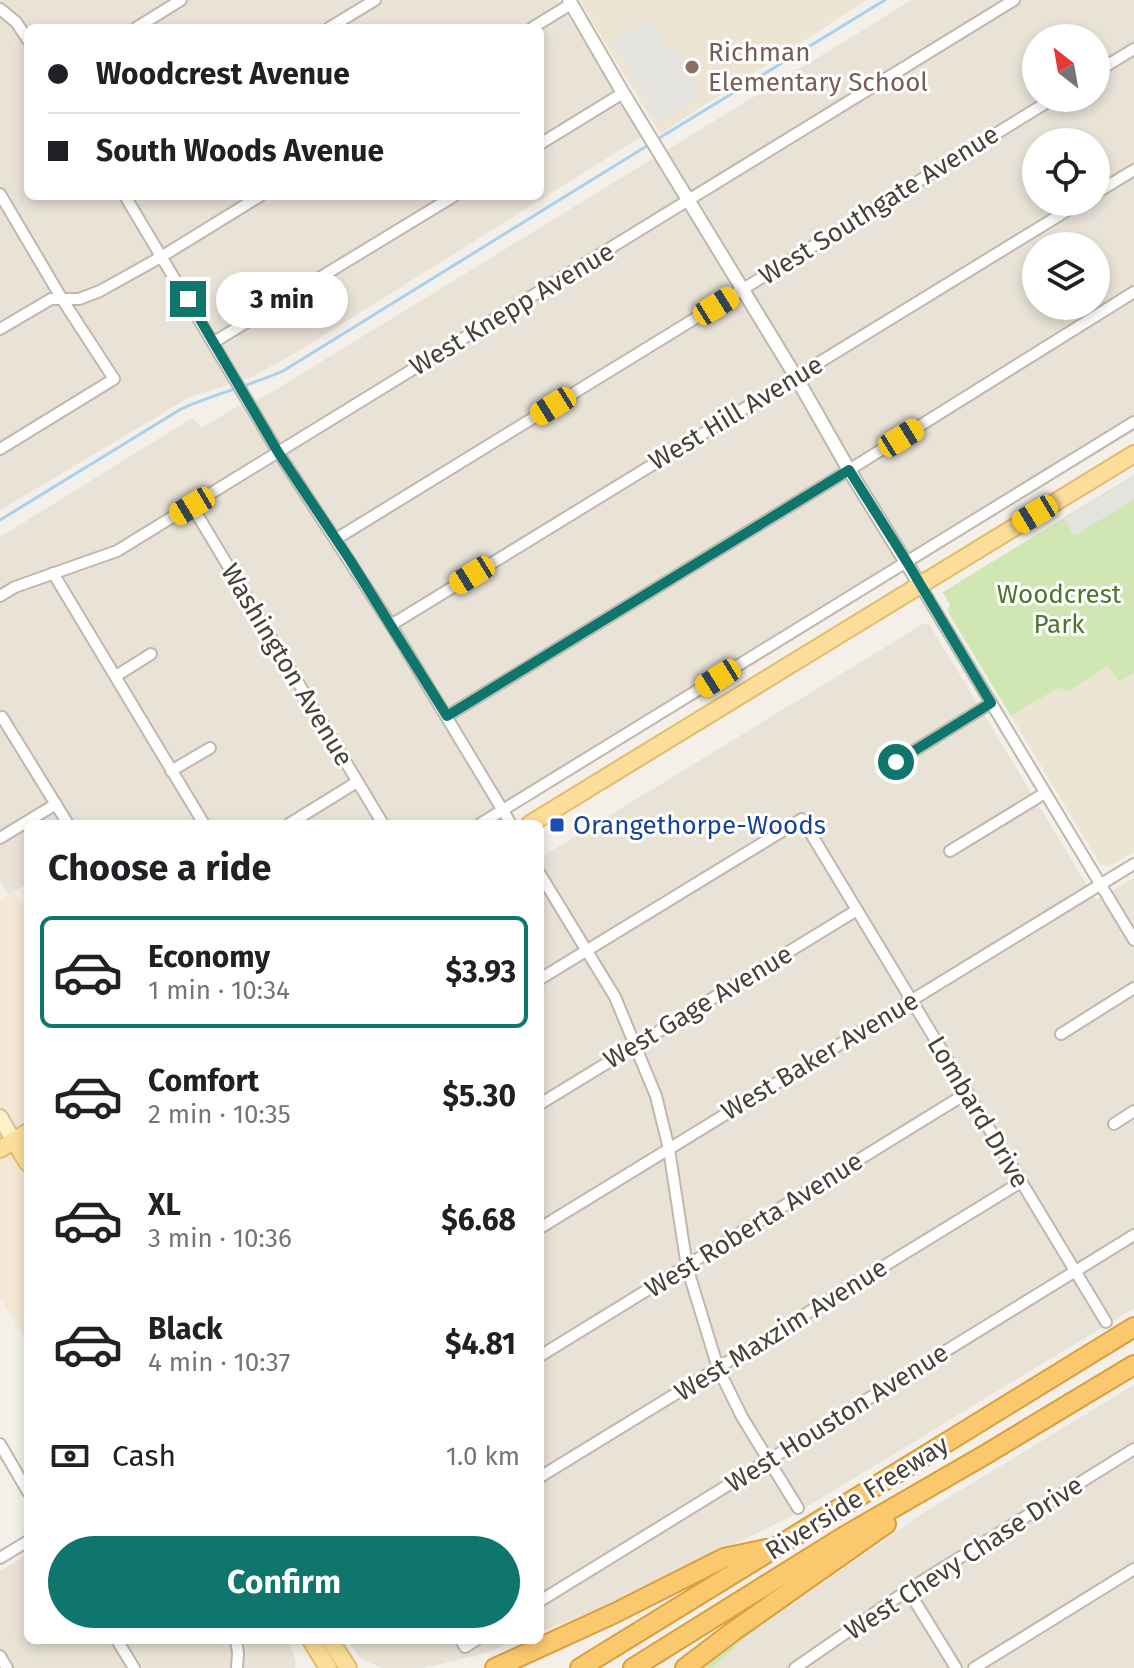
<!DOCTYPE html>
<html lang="en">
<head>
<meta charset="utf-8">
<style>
  :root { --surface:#fff; --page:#f6f6f6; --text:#202124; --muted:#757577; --line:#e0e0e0; --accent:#0f766e }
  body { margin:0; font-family:"Fira Sans",sans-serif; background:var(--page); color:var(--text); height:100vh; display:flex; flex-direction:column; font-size:30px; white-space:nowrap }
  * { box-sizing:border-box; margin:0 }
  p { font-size:26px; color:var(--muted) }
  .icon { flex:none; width:44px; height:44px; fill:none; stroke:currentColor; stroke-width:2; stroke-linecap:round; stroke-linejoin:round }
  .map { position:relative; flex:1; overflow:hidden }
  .side { position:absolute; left:24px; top:820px; width:520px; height:824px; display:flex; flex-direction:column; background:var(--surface); border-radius:12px; box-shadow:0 4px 12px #0003 }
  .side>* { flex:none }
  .guide { position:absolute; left:24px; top:24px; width:520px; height:176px; border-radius:12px; box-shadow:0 4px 12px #0003; display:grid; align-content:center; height:176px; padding:0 24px; background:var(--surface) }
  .needle { width:52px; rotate:329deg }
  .fabs { position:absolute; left:1022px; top:24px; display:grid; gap:16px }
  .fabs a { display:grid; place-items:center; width:88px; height:88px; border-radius:50%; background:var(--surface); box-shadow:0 4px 12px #0003; font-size:40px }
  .end { position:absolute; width:36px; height:36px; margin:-18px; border:10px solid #0f766e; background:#fff; box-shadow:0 0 0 4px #fff }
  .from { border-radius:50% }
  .bubble { position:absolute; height:56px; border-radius:28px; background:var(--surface); box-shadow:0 4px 12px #0003; font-size:26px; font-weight:700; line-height:56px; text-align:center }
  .car { position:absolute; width:24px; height:48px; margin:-24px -12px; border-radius:10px; box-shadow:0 0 6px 2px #0007; background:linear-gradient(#f5c518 24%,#345 0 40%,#f5c518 0 76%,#345 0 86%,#f5c518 0) }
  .guide b { display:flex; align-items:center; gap:28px; height:76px; font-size:30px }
  .guide b+b { border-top:2px solid var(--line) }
  .guide i { width:20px; height:20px; background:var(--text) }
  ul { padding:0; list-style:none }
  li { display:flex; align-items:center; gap:24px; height:112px; margin:0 16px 12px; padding:0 8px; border:4px solid transparent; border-radius:12px }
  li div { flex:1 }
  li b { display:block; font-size:30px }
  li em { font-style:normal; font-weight:700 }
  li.selected { border-color:var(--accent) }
  li>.icon { width:72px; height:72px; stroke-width:1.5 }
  h2 { padding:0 24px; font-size:36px; line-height:96px }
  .pay { display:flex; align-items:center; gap:20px; height:88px; padding:0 24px; font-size:30px }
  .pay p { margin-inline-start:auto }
  .action { display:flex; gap:16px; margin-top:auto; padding:16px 24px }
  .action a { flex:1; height:92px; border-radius:48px; background:var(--accent); color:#fff; font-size:32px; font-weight:700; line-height:92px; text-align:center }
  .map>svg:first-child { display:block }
</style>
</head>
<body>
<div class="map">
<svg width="1134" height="1668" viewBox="0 0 1134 1668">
  <rect width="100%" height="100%" fill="#f4f0e9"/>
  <g fill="#e8e2d7" fill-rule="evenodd">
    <path d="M 0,0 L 558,0 L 642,136 L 299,351 L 254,376 L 188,398 L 0,510 ZM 28,28 L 540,28 L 540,196 L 28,196 Z"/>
    <path d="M 912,0 L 1134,0 L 1134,431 L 490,824 L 129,824 L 128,822 L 125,824 L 28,824 L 28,883 L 9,895 L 0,881 L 0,537 L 192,418 L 202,428 L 238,406 L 262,398 ZM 1036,38 L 1096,38 L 1096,98 L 1036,98 ZM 1036,142 L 1096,142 L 1096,202 L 1036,202 ZM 1036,246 L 1096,246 L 1096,306 L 1036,306 Z"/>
    <path d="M 923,624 L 929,624 L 1096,900 L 1134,878 L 1134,1308 L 790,1517 L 628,1595 L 615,1603 L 540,1632 L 540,858 Z"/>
    <path d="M 1134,1385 L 1134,1668 L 713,1668 L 745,1638 L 926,1511 Z"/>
    <path d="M 28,1554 L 28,1640 L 289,1640 L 296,1664 L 295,1668 L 0,1668 L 0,1571 Z"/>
    <path d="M 347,1640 L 519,1640 L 479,1655 L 423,1668 L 382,1668 L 361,1659 Z"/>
  </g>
  <path fill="#f5e7d5" d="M 14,892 L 28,915 L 28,1343 L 0,1298 L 0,901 Z"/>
  <g fill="#ede5d3">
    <path d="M 579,0 L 867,0 L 660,134 Z"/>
    <path d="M 1109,666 L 1119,682 L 1134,673 L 1134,852 L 1111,866 L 1105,866 L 1100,864 L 1011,716 L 1058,688 L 1069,690 Z"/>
  </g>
  <g fill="#d0e7b3">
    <path d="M 1134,475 L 1134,673 L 1119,682 L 1108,666 L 1069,691 L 1058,688 L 1011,716 L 949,614 L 948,609 L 950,605 L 943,592 Z"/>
    <path d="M 786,1605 L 791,1605 L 745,1638 L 713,1668 L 704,1668 L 732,1643 Z"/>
  </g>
  <path fill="#f7ecc6" d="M 884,1536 L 870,1549 L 791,1605 L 786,1605 Z"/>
  <g fill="#e5e3e0">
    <path d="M 650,19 L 668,49 L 675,48 L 701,94 L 656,123 L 646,106 L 650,102 L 618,48 L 613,51 L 609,44 Z"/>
    <path d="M 1134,476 L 1134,499 L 1074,536 L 1064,519 Z"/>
  </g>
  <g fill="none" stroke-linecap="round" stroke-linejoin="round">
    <g stroke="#a7d2ef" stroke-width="3">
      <path d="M 656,140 L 885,0"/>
      <path d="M 0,520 L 181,409 C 214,394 249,386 283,371 L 650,144"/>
    </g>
    <g stroke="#bfb8ab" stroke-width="14">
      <g id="minor">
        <path d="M 0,9 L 16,22 L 28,40"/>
        <path d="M 136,28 L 181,0"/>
        <path d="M 329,28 L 375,0"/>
        <path d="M 532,28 L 571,4"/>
        <path d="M 1096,72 L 1134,49"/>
        <path d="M 540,144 L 623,93"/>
        <path d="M 1096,193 L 1134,170"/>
        <path d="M 0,194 L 62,299 L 114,379 L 0,449"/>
        <path d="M 125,196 L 278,452 L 391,625 L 511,824"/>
        <path d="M 0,329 L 51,299 L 79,299 L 100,291 L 161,257 L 260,196"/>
        <path d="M 214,342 L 454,196"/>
        <path d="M 192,506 L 383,824"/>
        <path d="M 336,539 L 1054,98"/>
        <path d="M 53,573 L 204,824"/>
        <path d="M 920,585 L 1134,940"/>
        <path d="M 0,596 L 15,587 L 117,551 L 1014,0"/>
        <path d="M 391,625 L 1081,202"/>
        <path d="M 116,676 L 151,654"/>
        <path d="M 447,716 L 849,470 L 1134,292"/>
        <path d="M 0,718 L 2,717 L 68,824"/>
        <path d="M 896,762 L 991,703"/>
        <path d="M 171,771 L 210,748"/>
        <path d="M 289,824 L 357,782"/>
        <path d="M 480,824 L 1134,422"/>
        <path d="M 0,838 L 56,804"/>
        <path d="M 950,851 L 1045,793"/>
        <path d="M 540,874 L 615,997 L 656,1096 L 669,1149 L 687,1267 L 718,1368 L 742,1417 L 798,1508"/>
        <path d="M 540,979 L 802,819 L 1106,1322"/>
        <path d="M 1061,1034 L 1134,988"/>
        <path d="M 540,1104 L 857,910"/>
        <path d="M 1114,1124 L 1134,1111"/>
        <path d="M 540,1228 L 1134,864"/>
        <path d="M 540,1356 L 967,1093"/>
        <path d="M 0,1444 L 28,1492"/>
        <path d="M 540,1477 L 1021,1182"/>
        <path d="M 0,1558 L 28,1541"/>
        <path d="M 908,1590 L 956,1668"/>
        <path d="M 540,1601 L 1134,1235"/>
        <path d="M 117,1640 L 134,1668"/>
        <path d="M 236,1640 L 238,1653 L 237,1668"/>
        <path d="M 461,1640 L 465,1647 L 476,1640"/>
        <path d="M 0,1656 L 7,1668"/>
        <path d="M 795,1668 L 908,1590 L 1134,1449"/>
        <path d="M 974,1668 L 1134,1569"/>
      </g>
    </g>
    <g stroke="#bfb8ab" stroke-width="16">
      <path id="tertiary" d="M 569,0 L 623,93 L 796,377 L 849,470 L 920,585"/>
    </g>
    <g stroke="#d3c399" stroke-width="18">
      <path id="secondary" d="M 0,1117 L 14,1141"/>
    </g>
    <g stroke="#e1bc6a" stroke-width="20">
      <g id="primary">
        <path d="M 530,824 L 1134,454"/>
        <path d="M 14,1141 L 28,1163"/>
        <path d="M 0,1149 L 28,1132"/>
        <path d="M 311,1640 L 328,1668"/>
        <path d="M 330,1640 L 348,1668"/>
      </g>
    </g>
    <g stroke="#da9e3d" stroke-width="22">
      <g id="motorway">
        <path d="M 495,1668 L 615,1613 L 724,1558 L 766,1549"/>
        <path d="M 580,1668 L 1134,1327"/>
        <path d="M 633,1668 L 843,1537 L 983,1456 L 1134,1365"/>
        <path d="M 685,1668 L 735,1630 L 886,1524"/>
      </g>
    </g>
    <use href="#minor" stroke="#fff" stroke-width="10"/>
    <use href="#tertiary" stroke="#fff" stroke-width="12"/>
    <use href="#secondary" stroke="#fdf0ca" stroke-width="14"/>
    <use href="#primary" stroke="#fcde9a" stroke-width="16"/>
    <use href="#motorway" stroke="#fac96e" stroke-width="18"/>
  </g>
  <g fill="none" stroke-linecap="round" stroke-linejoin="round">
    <path stroke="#0f766e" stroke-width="10" d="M 188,299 L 278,452 L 350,560 L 447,716 L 849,470 L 907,562 L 991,703 L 896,762"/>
  </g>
  <circle fill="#8d6e63" stroke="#fff" stroke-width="3" cx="692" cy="67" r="8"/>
  <rect fill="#1a4fb4" stroke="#fff" stroke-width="3" x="549" y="817" width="16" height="16" rx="4"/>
  <g text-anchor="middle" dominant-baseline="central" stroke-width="6" stroke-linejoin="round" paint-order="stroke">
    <g font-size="26" fill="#785e54" stroke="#fff" text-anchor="start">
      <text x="708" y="52">Richman<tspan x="708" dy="30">Elementary School</tspan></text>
    </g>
    <g font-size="26" fill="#474137" stroke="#fff">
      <text transform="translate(879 205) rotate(-32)">West Southgate Avenue</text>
      <text transform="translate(512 309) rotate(-31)">West Knepp Avenue</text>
      <text transform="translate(736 413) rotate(-31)">West Hill Avenue</text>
      <text transform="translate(287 665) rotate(59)">Washington Avenue</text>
      <text transform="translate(698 1007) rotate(-31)">West Gage Avenue</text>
      <text transform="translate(820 1056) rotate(-31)">West Baker Avenue</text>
      <text transform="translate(978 1112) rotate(59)">Lombard Drive</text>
      <text transform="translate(754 1225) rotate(-32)">West Roberta Avenue</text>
      <text transform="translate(781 1330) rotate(-32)">West Maxzim Avenue</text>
      <text transform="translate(837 1418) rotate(-32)">West Houston Avenue</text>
      <text transform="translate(857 1498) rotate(-32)">Riverside Freeway</text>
      <text transform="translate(964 1558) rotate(-33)">West Chevy Chase Drive</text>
    </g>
    <g font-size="26" fill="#4a782b" stroke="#fff">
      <text x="1059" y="594">Woodcrest<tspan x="1059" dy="30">Park</tspan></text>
    </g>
    <g font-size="26" fill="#164399" stroke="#fff" text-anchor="start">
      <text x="573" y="825">Orangethorpe-Woods</text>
    </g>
  </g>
</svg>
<div class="fabs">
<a><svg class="needle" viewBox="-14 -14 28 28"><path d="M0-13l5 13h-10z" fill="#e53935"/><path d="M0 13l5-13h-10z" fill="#757577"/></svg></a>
<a><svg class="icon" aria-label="locate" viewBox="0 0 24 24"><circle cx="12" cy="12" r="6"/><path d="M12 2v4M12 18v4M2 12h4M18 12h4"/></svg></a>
<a><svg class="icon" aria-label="layers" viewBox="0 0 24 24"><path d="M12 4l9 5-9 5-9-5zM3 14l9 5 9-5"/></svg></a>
</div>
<i class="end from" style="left:896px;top:762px"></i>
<i class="end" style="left:188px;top:299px"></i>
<div class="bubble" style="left:216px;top:272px;width:132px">3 min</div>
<i class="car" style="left:716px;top:306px;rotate:58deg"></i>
<i class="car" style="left:553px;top:406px;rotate:238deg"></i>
<i class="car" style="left:901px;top:438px;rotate:58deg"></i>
<i class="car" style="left:192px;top:506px;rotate:239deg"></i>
<i class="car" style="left:1035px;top:514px;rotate:239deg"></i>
<i class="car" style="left:472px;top:575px;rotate:238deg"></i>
<i class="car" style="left:718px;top:678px;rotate:238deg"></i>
<div class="guide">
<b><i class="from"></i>Woodcrest Avenue</b>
<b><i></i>South Woods Avenue</b>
</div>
<section class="side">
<h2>Choose a ride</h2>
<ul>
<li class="selected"><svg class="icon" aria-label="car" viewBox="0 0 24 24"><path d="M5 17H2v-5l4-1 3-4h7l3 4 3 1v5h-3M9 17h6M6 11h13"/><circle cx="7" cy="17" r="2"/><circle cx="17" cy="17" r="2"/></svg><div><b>Economy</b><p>1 min · 10:34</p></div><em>$3.93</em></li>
<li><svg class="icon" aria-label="car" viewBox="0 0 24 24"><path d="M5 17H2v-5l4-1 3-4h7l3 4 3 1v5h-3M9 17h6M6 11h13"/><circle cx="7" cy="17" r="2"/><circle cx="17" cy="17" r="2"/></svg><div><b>Comfort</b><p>2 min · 10:35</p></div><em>$5.30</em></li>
<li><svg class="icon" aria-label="car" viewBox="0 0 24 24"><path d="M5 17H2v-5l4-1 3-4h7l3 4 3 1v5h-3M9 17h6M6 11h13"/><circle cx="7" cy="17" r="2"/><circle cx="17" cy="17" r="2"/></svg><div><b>XL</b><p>3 min · 10:36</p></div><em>$6.68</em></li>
<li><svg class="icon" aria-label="car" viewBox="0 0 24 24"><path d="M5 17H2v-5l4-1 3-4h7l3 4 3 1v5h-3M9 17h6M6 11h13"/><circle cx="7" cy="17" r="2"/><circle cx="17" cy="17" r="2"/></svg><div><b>Black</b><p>4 min · 10:37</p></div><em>$4.81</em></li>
</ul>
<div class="pay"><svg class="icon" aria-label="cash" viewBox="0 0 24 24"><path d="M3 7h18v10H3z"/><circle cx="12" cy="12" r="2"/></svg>Cash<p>1.0 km</p></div>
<div class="action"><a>Confirm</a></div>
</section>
</div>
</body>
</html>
